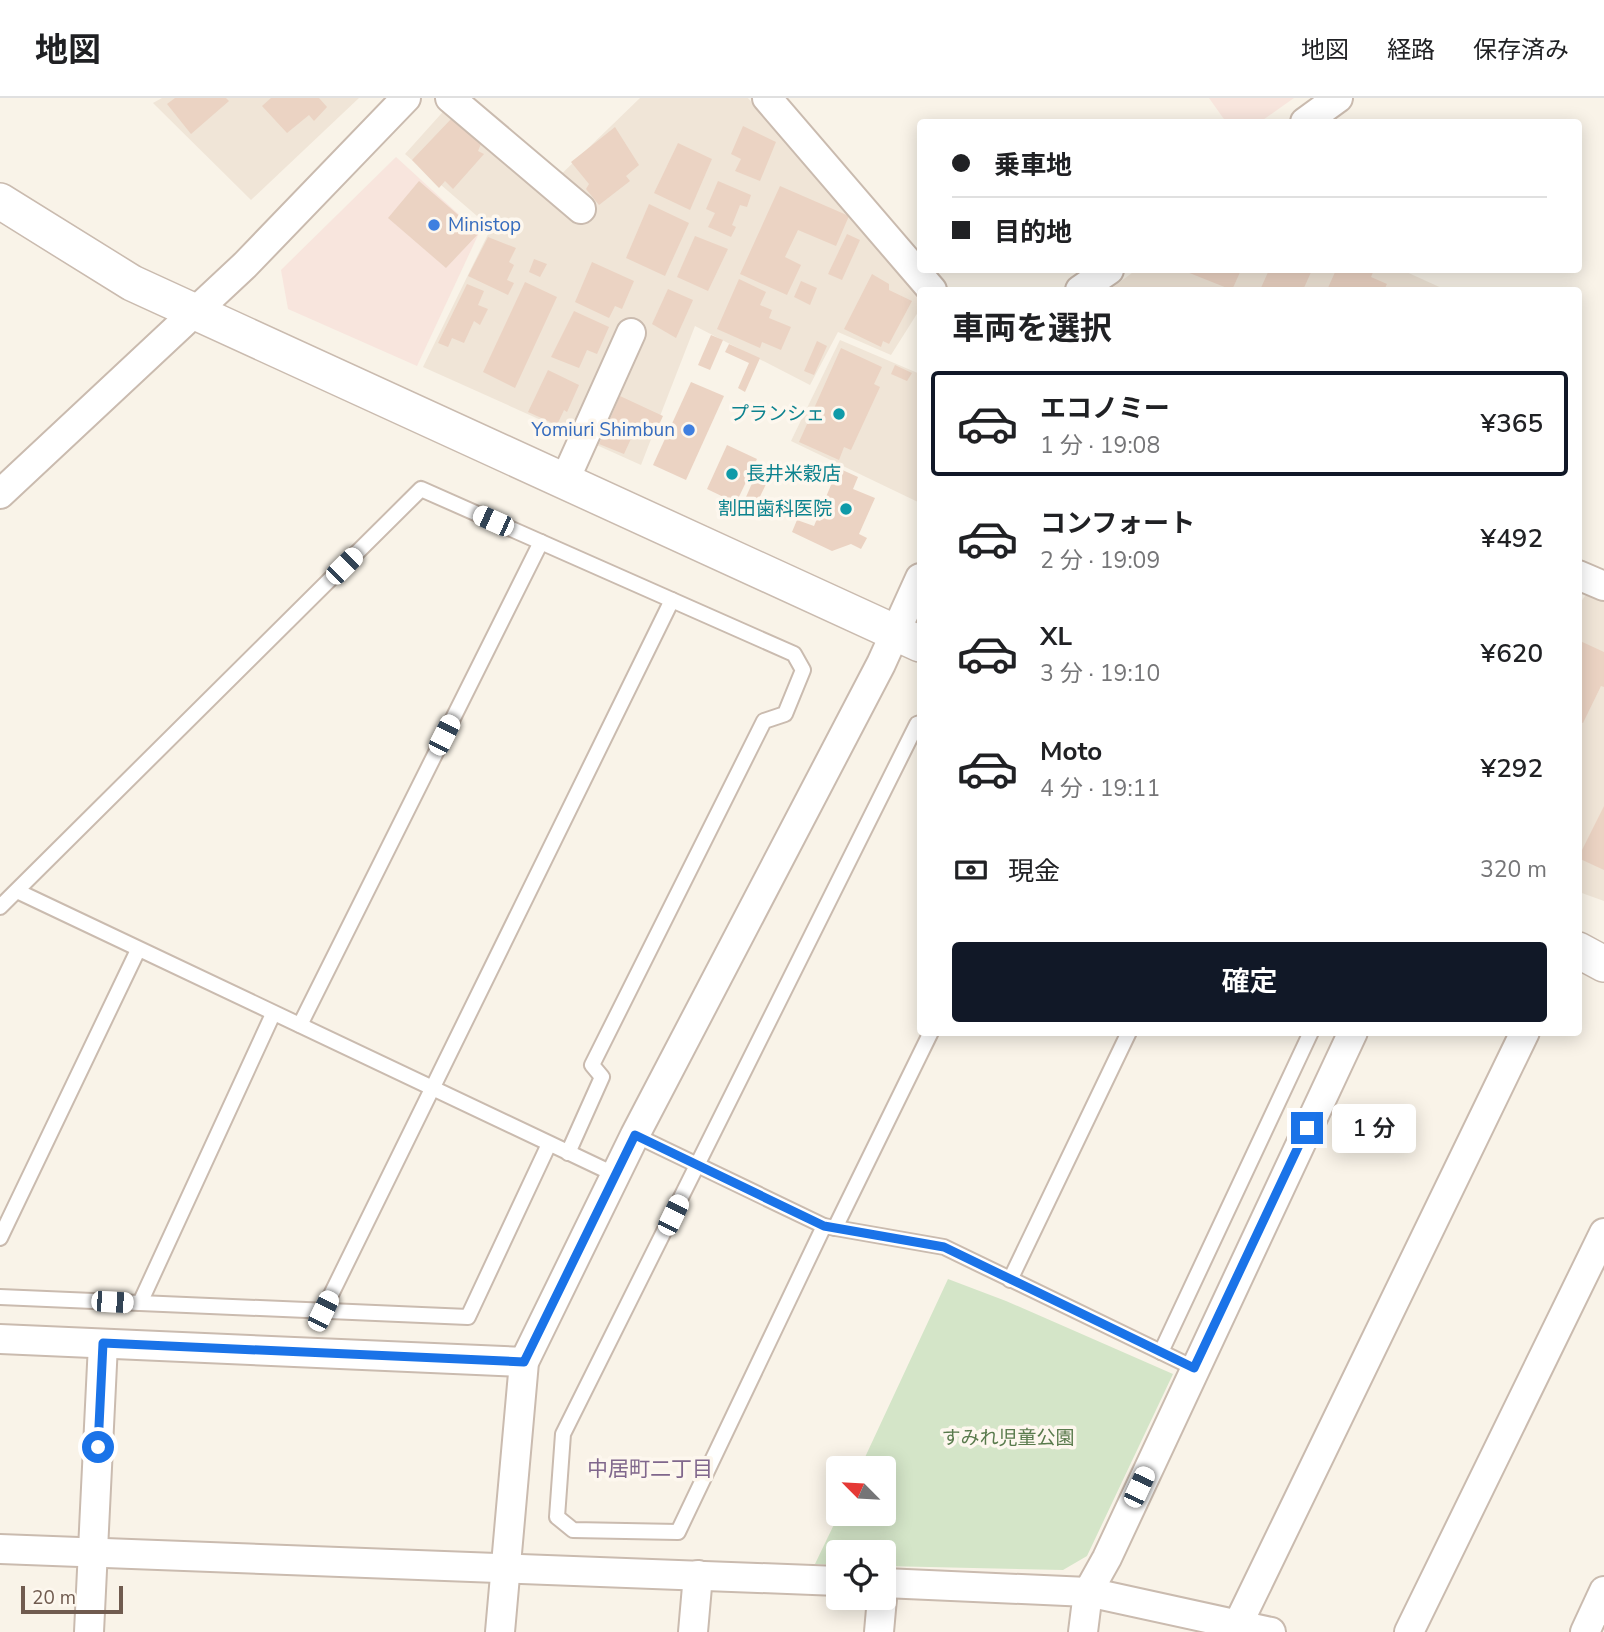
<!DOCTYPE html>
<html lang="ja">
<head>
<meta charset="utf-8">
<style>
  :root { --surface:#fff; --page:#f2f2f2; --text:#202124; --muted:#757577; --line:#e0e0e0; --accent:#111827 }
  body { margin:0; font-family:"Nunito Sans","Noto Sans JP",sans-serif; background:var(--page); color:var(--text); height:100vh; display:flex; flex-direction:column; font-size:26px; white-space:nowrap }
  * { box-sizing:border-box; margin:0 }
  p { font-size:23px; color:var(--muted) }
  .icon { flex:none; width:38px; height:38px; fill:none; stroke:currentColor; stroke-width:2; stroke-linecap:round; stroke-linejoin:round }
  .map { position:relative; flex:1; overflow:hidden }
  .side { position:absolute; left:917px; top:189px; width:665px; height:749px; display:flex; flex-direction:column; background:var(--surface); border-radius:7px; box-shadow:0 4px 18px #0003 }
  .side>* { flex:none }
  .banner { position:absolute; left:917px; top:21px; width:665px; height:154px; border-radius:7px; box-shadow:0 4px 18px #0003; display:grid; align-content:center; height:154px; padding:0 35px; background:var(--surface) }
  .needle { width:46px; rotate:294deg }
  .controls { position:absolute; left:826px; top:1358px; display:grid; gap:14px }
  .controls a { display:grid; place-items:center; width:70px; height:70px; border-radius:7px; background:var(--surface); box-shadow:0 4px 18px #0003; font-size:35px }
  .scale { position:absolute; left:21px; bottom:18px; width:102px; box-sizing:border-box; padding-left:7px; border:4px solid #705b4f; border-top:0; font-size:19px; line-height:24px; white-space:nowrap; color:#705b4f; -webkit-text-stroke:5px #fdf7ee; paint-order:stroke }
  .end { position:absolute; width:32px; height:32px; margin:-16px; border:9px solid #1a73e8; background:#fff; box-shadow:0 0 0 4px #fff }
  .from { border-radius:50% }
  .bubble { position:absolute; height:49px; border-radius:7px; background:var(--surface); box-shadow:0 4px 18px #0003; font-size:23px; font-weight:600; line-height:49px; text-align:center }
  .car { position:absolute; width:21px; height:42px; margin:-21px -10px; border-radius:9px; box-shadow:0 0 5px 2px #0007; background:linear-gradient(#fff 24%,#345 0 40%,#fff 0 76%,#345 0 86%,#fff 0) }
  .banner b { display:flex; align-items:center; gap:24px; height:66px; font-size:26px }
  .banner b+b { border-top:2px solid var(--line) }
  .banner i { width:18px; height:18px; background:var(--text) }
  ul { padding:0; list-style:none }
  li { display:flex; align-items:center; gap:21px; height:105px; margin:0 14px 10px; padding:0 21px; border:4px solid transparent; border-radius:7px }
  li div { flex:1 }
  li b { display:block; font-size:26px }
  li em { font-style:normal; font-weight:600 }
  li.active { border-color:var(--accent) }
  li>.icon { width:63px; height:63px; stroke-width:1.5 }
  h2 { padding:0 35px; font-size:32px; line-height:84px }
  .pay { display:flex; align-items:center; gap:18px; height:77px; padding:0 35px; font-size:26px }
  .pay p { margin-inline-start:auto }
  .action { display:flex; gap:14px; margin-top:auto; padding:14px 35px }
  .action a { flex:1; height:80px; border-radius:7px; background:var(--accent); color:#fff; font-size:28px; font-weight:600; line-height:80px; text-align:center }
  header { display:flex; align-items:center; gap:42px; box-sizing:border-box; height:98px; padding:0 35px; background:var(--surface); border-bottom:2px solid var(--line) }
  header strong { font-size:33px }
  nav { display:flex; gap:38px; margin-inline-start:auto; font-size:24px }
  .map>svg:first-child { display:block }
</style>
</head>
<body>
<header>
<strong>地図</strong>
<nav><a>地図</a><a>経路</a><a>保存済み</a></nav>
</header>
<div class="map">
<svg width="1604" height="1534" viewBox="0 0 1604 1534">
  <rect width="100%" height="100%" fill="#f9f3e8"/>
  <g fill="#f0e5d7">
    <path d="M 162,0 L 359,0 L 251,102 L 153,5 Z"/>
    <path d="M 640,0 L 748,0 L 920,199 L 920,211 L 891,257 L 838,234 L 810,287 L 695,228 L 641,367 L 423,269 L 491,130 L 405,56 L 449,7 L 548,89 Z"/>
    <path d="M 1136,172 L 1402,172 L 1446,192 L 1109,192 Z"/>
    <path d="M 840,242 L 920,276 L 920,405 L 791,343 Z"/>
    <path d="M 1600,496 L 1604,498 L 1604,803 L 1579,794 L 1579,506 L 1586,497 Z"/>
  </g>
  <g fill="#f8e5dd">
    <path d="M 1209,0 L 1294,0 L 1260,24 L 1226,24 Z"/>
    <path d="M 396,59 L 479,135 L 417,268 L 288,211 L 281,172 Z"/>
  </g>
  <path fill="#d4e5c8" d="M 948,1181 L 1006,1203 L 1173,1276 L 1087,1458 L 1063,1472 L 884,1468 L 884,1454 L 838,1454 L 838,1467 L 815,1466 L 839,1416 L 884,1416 L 884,1370 L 860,1370 Z"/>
  <g fill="#ebd3c3">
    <path d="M 175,0 L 226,0 L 229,3 L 191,36 L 167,6 Z"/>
    <path d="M 271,0 L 319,0 L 327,9 L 314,23 L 309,17 L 287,35 L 262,8 Z"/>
    <path d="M 453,19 L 481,46 L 478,53 L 484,56 L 453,91 L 445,83 L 439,90 L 412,62 Z"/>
    <path d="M 743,28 L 776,44 L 760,83 L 735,73 L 741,61 L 731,56 Z"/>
    <path d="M 615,29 L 639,67 L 626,78 L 630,83 L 599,107 L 586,91 L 589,86 L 571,64 Z"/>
    <path d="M 678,45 L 712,61 L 690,112 L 654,95 Z"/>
    <path d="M 419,83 L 479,135 L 446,170 L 388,120 Z"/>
    <path d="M 718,83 L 751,97 L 747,109 L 740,107 L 732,127 L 736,129 L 731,139 L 708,129 L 715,115 L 706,111 Z"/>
    <path d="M 780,88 L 849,118 L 836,148 L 798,132 L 785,159 L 801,167 L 787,197 L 740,176 Z"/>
    <path d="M 649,106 L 689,125 L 665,178 L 626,160 Z"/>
    <path d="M 847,136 L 860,142 L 842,182 L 828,176 Z"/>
    <path d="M 695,138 L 728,151 L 708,193 L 677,179 Z"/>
    <path d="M 488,139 L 516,150 L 509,164 L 514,167 L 507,182 L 514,185 L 508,197 L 468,178 Z"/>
    <path d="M 534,161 L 547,166 L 540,179 L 529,174 Z"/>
    <path d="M 592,164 L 634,183 L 622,211 L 615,208 L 609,220 L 575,204 Z"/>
    <path d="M 1188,172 L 1241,172 L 1232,192 L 1187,174 Z"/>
    <path d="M 1269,172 L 1312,172 L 1303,192 L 1260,192 Z"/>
    <path d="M 1336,172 L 1374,172 L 1371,179 L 1387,186 L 1384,192 L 1327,192 Z"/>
    <path d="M 872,176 L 889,186 L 889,192 L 912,203 L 889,246 L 883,243 L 881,249 L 844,231 Z"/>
    <path d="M 739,181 L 766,194 L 760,207 L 772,212 L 769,220 L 791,229 L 781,252 L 762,244 L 760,250 L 717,231 Z"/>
    <path d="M 801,183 L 817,190 L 810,207 L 794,199 Z"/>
    <path d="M 525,184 L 557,199 L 515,290 L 483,274 Z"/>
    <path d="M 467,186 L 484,193 L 478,207 L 488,211 L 480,227 L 474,223 L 464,245 L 452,240 L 448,249 L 438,245 Z"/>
    <path d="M 668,191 L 693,202 L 676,240 L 652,226 Z"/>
    <path d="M 574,213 L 609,229 L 597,256 L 587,252 L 579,270 L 551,259 Z"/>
    <path d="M 711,237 L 723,242 L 710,272 L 698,267 Z"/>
    <path d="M 817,243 L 827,248 L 814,277 L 804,273 Z"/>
    <path d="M 729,246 L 760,260 L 745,294 L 738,290 L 749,265 L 725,254 Z"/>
    <path d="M 841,250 L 882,269 L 874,286 L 880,289 L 851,352 L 844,349 L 839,362 L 799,344 Z"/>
    <path d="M 895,267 L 912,275 L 907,283 L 891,276 Z"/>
    <path d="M 548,272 L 579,287 L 567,314 L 564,312 L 557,327 L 528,314 Z"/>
    <path d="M 691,284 L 724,298 L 686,382 L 653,367 Z"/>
    <path d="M 620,298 L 663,318 L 653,340 L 635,332 L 624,356 L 599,346 Z"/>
    <path d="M 727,347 L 757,361 L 736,405 L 707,391 Z"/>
    <path d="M 838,370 L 858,379 L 853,391 L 875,400 L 859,436 L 867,440 L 861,451 L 851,446 L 832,453 L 792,434 L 797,422 L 814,428 Z"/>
    <path d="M 756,376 L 768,382 L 754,411 L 743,406 Z"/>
    <path d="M 1578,542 L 1604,554 L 1604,589 L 1601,588 L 1583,625 L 1578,623 Z"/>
    <path d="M 1604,708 L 1604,772 L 1578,760 Z"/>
  </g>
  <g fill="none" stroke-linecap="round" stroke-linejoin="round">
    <g stroke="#cabbaf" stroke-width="18">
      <g id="service">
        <path d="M 17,793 L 616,1077"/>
        <path d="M 0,809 L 421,391 L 794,556 L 803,572 L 785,616 L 764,623 L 592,967 L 602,979 L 568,1055"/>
        <path d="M 300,927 L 541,444"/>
        <path d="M 635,1037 L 824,1128 L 944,1149 L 1194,1270"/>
        <path d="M 824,1128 L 678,1434 L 573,1432 L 557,1419 L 563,1336 L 917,626 L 920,625"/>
        <path d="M 835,1130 L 931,934"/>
        <path d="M 0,1140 L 138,852"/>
        <path d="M 1010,1182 L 1129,934"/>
        <path d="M 0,1199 L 468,1219 L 549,1046"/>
        <path d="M 140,1205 L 273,916"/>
        <path d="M 323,1213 L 672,502"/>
        <path d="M 1161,1254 L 1311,934"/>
      </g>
    </g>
    <g stroke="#cabbaf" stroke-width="32">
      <g id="minor">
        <path d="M 450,0 L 581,111"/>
        <path d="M 767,0 L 932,192"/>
        <path d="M 1305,24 L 1338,0"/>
        <path d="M 1080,192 L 1109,172"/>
        <path d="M 564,384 L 631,235"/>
        <path d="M 0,396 L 245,167 L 406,0"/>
        <path d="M 1578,477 L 1604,488"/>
        <path d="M 0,1241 L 524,1264"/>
        <path d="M 0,1451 L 838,1483"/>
        <path d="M 884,1485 L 1088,1494 L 1271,1534"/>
        <path d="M 1238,1526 L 1525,934"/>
        <path d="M 89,1534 L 103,1246"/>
        <path d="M 500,1534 L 524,1264 L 635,1037 L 881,566 L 920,480"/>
        <path d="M 693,1534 L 698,1477"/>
        <path d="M 879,1534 L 882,1500"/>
        <path d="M 1083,1534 L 1088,1494 L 1107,1460 L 1353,934"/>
        <path d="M 1409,1534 L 1604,1135"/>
        <path d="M 1585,1534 L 1604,1493"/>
      </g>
    </g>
    <g stroke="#cabbaf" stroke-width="38">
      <g id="tertiary">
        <path d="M 0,103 L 132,185 L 920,546"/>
        <path d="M 1578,852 L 1604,866"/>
      </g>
    </g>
    <use href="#service" stroke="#fff" stroke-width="14"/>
    <use href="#minor" stroke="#fff" stroke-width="28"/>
    <use href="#tertiary" stroke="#fff" stroke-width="35"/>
  </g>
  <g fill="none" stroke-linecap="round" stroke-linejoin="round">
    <path stroke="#1a73e8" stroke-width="9" d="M 98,1349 L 103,1245 L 524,1264 L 635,1037 L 824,1128 L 944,1149 L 1194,1270 L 1307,1030"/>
  </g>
  <g fill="#3f7fe0" stroke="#fdf7ee" stroke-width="2.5">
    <circle cx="434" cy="127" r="7"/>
    <circle cx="689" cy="332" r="7"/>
  </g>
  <g fill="#0f9aa8" stroke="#fdf7ee" stroke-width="2.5">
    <circle cx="839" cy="316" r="7"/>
    <circle cx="732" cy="376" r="7"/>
    <circle cx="846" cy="411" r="7"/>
  </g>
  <g text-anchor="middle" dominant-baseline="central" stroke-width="7" stroke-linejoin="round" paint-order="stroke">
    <g font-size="19" fill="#366cbe" stroke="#fdf7ee" text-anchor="start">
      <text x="448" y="127">Ministop</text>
      <text x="675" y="332" text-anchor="end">Yomiuri Shimbun</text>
    </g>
    <g font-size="19" fill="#0d838f" stroke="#fdf7ee" text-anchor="end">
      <text x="825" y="316">プランシェ</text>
      <text x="746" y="376" text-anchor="start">長井米穀店</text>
      <text x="832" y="411">割田歯科医院</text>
    </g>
    <g font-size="19" fill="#597a4c" stroke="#fdf7ee">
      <text x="1008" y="1340">すみれ児童公園</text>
    </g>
    <g font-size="21" fill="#80678c" stroke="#fdf7ee">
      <text x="650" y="1371">中居町二丁目</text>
    </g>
  </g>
</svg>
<div class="controls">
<a><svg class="needle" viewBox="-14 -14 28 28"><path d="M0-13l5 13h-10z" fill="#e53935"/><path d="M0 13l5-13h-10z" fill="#757577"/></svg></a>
<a><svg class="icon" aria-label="locate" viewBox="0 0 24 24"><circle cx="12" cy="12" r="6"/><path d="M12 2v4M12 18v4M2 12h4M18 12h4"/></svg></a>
</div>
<div class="scale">20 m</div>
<i class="end from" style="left:98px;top:1349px"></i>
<i class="end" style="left:1307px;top:1030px"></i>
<div class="bubble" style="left:1332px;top:1006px;width:84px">1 分</div>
<i class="car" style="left:493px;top:423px;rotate:294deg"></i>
<i class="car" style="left:344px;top:468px;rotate:45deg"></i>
<i class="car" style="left:444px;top:637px;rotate:27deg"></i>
<i class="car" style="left:673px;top:1117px;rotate:26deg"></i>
<i class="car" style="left:112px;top:1204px;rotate:93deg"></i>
<i class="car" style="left:323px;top:1213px;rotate:26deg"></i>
<i class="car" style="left:1139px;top:1389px;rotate:25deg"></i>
<div class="banner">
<b><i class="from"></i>乗車地</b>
<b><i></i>目的地</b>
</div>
<section class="side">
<h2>車両を選択</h2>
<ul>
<li class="active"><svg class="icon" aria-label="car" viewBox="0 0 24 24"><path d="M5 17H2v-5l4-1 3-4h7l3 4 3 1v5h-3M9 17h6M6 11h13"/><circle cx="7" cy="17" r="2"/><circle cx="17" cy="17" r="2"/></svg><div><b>エコノミー</b><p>1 分 · 19:08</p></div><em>¥365</em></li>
<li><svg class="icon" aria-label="car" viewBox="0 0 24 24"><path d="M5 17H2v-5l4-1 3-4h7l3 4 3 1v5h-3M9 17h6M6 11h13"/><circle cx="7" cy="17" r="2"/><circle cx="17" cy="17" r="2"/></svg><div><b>コンフォート</b><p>2 分 · 19:09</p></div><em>¥492</em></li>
<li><svg class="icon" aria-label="car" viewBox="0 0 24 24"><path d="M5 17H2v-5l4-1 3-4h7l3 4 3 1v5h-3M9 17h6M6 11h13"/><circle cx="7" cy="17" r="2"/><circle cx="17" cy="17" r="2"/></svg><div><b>XL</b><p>3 分 · 19:10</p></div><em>¥620</em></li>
<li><svg class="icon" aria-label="car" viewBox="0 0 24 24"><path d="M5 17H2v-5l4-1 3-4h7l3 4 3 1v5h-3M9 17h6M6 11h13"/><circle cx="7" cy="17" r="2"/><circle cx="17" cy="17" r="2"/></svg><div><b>Moto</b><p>4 分 · 19:11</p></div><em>¥292</em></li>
</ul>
<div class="pay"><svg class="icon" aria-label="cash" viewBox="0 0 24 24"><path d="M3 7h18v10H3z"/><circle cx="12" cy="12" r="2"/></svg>現金<p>320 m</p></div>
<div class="action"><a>確定</a></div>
</section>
</div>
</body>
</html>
